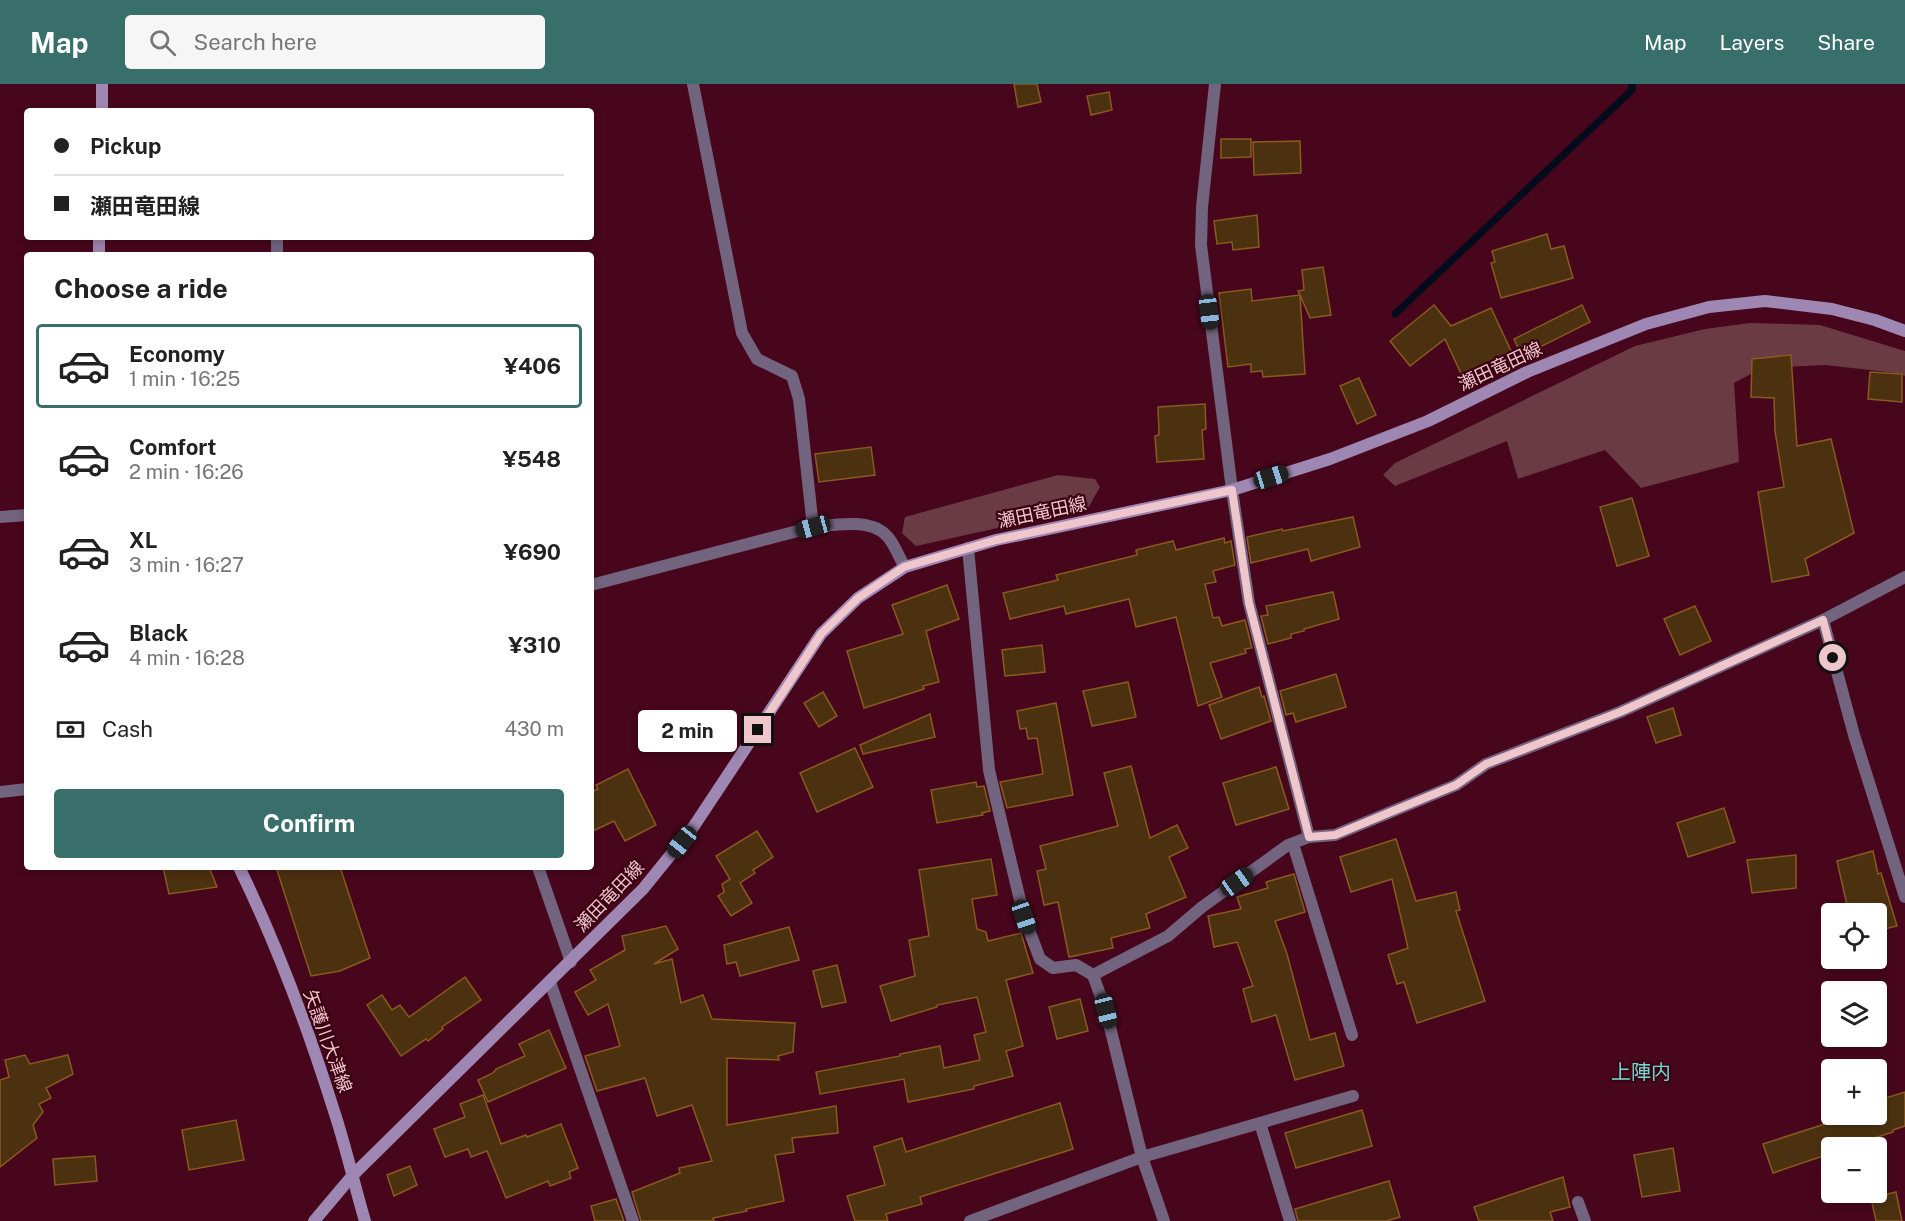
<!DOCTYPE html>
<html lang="en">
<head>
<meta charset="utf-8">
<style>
  :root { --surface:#fff; --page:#f6f6f6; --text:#222; --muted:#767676; --line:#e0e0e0; --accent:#396f6b }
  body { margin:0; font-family:"Public Sans","Noto Sans JP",sans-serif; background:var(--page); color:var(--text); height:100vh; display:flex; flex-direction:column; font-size:22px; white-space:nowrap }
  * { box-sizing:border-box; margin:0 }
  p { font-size:20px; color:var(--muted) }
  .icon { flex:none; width:33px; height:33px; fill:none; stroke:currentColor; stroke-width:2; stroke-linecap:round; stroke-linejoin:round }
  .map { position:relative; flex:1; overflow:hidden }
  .panel { position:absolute; left:24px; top:168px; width:570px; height:618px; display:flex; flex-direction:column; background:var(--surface); border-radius:6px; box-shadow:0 3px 9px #0003 }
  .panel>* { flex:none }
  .hud { position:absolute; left:24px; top:24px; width:570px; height:132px; border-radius:6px; box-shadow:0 3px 9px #0003; display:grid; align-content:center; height:132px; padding:0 30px; background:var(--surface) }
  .buttons { position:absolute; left:1821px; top:819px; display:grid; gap:12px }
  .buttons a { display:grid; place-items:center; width:66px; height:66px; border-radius:6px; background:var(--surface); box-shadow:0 3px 9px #0003; font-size:30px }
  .end { position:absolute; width:27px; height:27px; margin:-14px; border:8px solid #efc6cc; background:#111; box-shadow:0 0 0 3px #111 }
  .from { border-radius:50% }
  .bubble { position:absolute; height:42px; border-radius:6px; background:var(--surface); box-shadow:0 3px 9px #0003; font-size:20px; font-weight:700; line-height:42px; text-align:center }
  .car { position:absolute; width:18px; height:36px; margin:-18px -9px; border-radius:8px; box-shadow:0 0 4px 2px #0007; background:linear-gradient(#222 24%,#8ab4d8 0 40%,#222 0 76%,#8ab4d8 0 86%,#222 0) }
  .hud b { display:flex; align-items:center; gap:21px; height:57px; font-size:22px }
  .hud b+b { border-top:2px solid var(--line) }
  .hud i { width:15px; height:15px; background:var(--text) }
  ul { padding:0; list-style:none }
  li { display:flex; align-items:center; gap:18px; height:84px; margin:0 12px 9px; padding:0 18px; border:3px solid transparent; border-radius:6px }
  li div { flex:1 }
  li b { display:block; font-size:22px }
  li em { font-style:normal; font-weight:700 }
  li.active { border-color:var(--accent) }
  li>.icon { width:54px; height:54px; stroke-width:1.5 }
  h2 { padding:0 30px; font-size:27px; line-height:72px }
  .pay { display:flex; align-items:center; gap:15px; height:66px; padding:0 30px; font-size:22px }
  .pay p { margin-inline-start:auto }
  .action { display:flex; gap:12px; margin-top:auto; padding:12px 30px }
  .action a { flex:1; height:69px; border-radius:6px; background:var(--accent); color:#fff; font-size:24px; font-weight:700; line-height:69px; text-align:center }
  header { display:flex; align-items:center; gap:36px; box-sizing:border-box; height:84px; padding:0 30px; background:var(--accent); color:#fff }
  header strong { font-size:28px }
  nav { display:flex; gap:33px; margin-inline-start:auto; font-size:21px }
  .search { width:420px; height:54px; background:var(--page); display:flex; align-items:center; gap:15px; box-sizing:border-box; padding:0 21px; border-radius:6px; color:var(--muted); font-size:22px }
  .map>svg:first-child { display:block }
</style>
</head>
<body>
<header>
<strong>Map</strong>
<div class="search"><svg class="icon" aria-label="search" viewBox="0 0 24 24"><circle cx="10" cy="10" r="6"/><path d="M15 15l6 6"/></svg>Search here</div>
<nav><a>Map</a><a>Layers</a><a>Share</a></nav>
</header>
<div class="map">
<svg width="1905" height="1137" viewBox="0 0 1905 1137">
  <rect width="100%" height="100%" fill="#47061c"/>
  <g fill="#6b3b45">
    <path d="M 1750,239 L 1820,241 L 1905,267 L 1905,292 L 1897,289 L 1825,281 L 1762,284 L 1734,299 L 1739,378 L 1641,404 L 1605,366 L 1518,395 L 1507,357 L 1395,402 L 1383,391 L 1395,379 L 1635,262 L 1705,245 Z"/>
    <path d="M 1058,391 L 1095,395 L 1100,403 L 1088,424 L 916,462 L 902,449 L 905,433 Z"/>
  </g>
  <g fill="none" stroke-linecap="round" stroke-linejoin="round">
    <path stroke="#000c1b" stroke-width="7" d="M 1395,230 L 1632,6 L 1632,0"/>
  </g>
  <g fill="#4c3110" stroke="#895a1f" stroke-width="1.5">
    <path d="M 1014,0 L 1037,0 L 1041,18 L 1018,23 Z"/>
    <path d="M 1109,8 L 1112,26 L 1091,31 L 1087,12 Z"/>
    <path d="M 1221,55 L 1251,55 L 1251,73 L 1221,74 Z"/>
    <path d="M 1300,57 L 1301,89 L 1254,91 L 1253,58 Z"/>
    <path d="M 1257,131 L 1259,163 L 1233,166 L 1232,158 L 1217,160 L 1214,137 Z"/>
    <path d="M 1547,150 L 1551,165 L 1564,162 L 1573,194 L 1501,214 L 1491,179 L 1495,178 L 1492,167 Z"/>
    <path d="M 1323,183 L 1331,231 L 1310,234 L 1300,211 L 1305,290 L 1263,293 L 1262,287 L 1251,288 L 1251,280 L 1228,283 L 1219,209 L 1251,205 L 1252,217 L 1300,211 L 1298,207 L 1304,206 L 1302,186 Z"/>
    <path d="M 1434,221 L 1451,242 L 1491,224 L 1513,271 L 1463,294 L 1445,255 L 1410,282 L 1390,257 Z"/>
    <path d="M 1582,221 L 1590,238 L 1522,272 L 1514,255 Z"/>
    <path d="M 1791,271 L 1797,362 L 1831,355 L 1854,449 L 1805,475 L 1809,491 L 1772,498 L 1758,408 L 1784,403 L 1775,347 L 1774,314 L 1751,313 L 1752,275 Z"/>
    <path d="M 1870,288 L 1902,290 L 1902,318 L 1868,315 Z"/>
    <path d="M 1359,294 L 1376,331 L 1357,340 L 1340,302 Z"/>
    <path d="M 1205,320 L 1206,345 L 1202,346 L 1204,375 L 1157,378 L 1155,352 L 1159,351 L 1158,323 Z"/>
    <path d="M 871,363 L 875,391 L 819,398 L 815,370 Z"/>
    <path d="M 1632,414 L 1649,472 L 1617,482 L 1600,423 Z"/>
    <path d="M 1353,433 L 1360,463 L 1311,477 L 1308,465 L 1251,479 L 1247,453 L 1282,445 L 1283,447 Z"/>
    <path d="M 1224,454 L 1225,459 L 1231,457 L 1235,481 L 1213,487 L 1216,498 L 1205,500 L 1213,534 L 1219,533 L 1222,542 L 1245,536 L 1252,564 L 1245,565 L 1246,569 L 1210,579 L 1222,613 L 1198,622 L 1176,533 L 1136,543 L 1129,515 L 1066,530 L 1064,522 L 1010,535 L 1003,509 L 1058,496 L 1056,491 L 1137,471 L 1136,466 L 1173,457 L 1176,466 Z"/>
    <path d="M 947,501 L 959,535 L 926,547 L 939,598 L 923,602 L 924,605 L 864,624 L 847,567 L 903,550 L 892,521 Z"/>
    <path d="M 1333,508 L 1339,535 L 1304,545 L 1304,547 L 1291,550 L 1291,554 L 1268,560 L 1261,532 L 1268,531 L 1266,522 Z"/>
    <path d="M 1695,522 L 1711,557 L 1680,571 L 1664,535 Z"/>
    <path d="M 1042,561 L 1045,588 L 1005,592 L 1002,566 Z"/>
    <path d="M 1336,590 L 1346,623 L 1296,638 L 1293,629 L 1286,631 L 1280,607 Z"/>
    <path d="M 1128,598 L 1136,633 L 1092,642 L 1083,607 Z"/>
    <path d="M 1259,603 L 1262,613 L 1264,612 L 1271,637 L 1221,655 L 1209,621 Z"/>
    <path d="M 823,608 L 837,632 L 819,643 L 804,619 Z"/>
    <path d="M 1056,619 L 1073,711 L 1007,724 L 1000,698 L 1043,690 L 1037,654 L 1028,655 L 1026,644 L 1020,645 L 1017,627 Z"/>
    <path d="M 1673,624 L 1681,651 L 1656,659 L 1647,633 Z"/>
    <path d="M 930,630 L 935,653 L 863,670 L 860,661 Z"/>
    <path d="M 855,664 L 873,703 L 817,728 L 800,689 Z"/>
    <path d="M 1131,682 L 1150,754 L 1177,741 L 1188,764 L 1169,773 L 1186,813 L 1146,830 L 1150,844 L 1111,854 L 1113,864 L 1069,873 L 1058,818 L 1044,821 L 1037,787 L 1046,785 L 1040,762 L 1118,742 L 1104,689 Z"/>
    <path d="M 1276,683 L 1289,725 L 1236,741 L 1223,699 Z"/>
    <path d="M 628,685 L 656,741 L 625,757 L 614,737 L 591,748 L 591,708 L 598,705 L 596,701 Z"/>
    <path d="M 976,698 L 977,703 L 984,702 L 990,727 L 982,729 L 983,731 L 937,739 L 931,706 Z"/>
    <path d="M 1724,724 L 1735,758 L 1688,773 L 1677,739 Z"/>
    <path d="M 757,747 L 773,773 L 753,786 L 755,789 L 740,799 L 752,819 L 731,832 L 718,812 L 724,808 L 722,800 L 730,795 L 716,772 Z"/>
    <path d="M 1396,755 L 1416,817 L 1456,808 L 1460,826 L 1456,827 L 1485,917 L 1417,939 L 1404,898 L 1397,900 L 1388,871 L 1408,864 L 1392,795 L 1351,808 L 1340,773 Z"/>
    <path d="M 1873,767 L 1878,790 L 1881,789 L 1897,842 L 1876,847 L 1876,830 L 1849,830 L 1837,777 Z"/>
    <path d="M 1796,771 L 1796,804 L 1752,809 L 1747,776 Z"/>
    <path d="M 991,775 L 997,811 L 972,815 L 977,845 L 986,848 L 988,857 L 1021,849 L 1033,889 L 1006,896 L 1023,962 L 1006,967 L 1013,992 L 974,1002 L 974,1005 L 908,1018 L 904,995 L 820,1010 L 816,988 L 900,972 L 900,970 L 940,962 L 944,984 L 980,976 L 974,951 L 986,948 L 977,913 L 937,921 L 937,923 L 891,937 L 880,902 L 915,892 L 909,856 L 929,852 L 919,786 Z"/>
    <path d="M 163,783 L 209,783 L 217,803 L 169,810 Z"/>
    <path d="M 276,783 L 340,783 L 370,874 L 340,887 L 311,892 Z"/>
    <path d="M 1294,790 L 1305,828 L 1275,837 L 1287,870 L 1310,956 L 1335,949 L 1344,982 L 1295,996 L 1276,931 L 1252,938 L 1243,905 L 1253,902 L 1237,858 L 1214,863 L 1208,832 L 1241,825 L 1237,813 L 1268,804 L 1266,798 Z"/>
    <path d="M 666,842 L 678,865 L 654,880 L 672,875 L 681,919 L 703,911 L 712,935 L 795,939 L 793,968 L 778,972 L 779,976 L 727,974 L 727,1041 L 836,1022 L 838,1049 L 792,1054 L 794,1068 L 775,1071 L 784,1117 L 746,1125 L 747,1127 L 713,1134 L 714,1137 L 641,1137 L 632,1108 L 680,1089 L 679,1084 L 712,1077 L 692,1021 L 657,1032 L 645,994 L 597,1007 L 585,972 L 620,962 L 608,920 L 588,931 L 575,908 L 596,896 L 590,886 L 625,866 L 622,852 Z"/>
    <path d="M 789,843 L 799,876 L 740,892 L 736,878 L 727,880 L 724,861 Z"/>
    <path d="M 837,881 L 846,918 L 822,923 L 813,887 Z"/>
    <path d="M 465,893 L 481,916 L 442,943 L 443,945 L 428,957 L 426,955 L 401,972 L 367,921 L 382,911 L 392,926 L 400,921 L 409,933 Z"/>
    <path d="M 1080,915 L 1088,947 L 1057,955 L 1049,923 Z"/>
    <path d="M 549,946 L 566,984 L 488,1018 L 478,996 L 493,989 L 496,985 L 525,972 L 519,960 Z"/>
    <path d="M 25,971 L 30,980 L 68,971 L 73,990 L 46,1004 L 51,1014 L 39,1020 L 43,1028 L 33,1041 L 37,1054 L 0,1083 L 0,996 L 9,993 L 5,976 Z"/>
    <path d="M 1905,1008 L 1905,1042 L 1893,1046 L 1893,1048 L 1843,1064 L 1832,1064 L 1832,1069 L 1773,1089 L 1763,1060 L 1831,1038 L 1829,1030 L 1876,1030 L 1876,1017 Z"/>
    <path d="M 483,1011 L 501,1060 L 526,1051 L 527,1053 L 561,1040 L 578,1084 L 569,1088 L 571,1094 L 550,1102 L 548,1097 L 506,1114 L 487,1067 L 471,1073 L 468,1065 L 445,1073 L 434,1045 L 465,1033 L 460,1020 Z"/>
    <path d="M 1060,1019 L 1073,1065 L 920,1113 L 922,1120 L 886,1130 L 888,1137 L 855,1137 L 847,1112 L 885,1101 L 874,1063 L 902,1054 L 906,1068 Z"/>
    <path d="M 1362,1026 L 1372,1062 L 1296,1084 L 1285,1049 Z"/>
    <path d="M 236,1036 L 244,1076 L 189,1086 L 182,1046 Z"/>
    <path d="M 1673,1064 L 1680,1107 L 1642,1113 L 1634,1071 Z"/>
    <path d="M 95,1072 L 97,1097 L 55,1101 L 53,1075 Z"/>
    <path d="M 410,1082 L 417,1101 L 394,1112 L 387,1091 Z"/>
    <path d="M 1563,1093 L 1570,1123 L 1550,1128 L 1553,1137 L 1479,1137 L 1474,1123 Z"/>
    <path d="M 1389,1097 L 1400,1133 L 1387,1137 L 1298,1137 L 1295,1125 Z"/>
    <path d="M 1896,1108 L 1902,1137 L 1876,1137 L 1871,1114 Z"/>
    <path d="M 616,1115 L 624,1137 L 595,1137 L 591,1122 Z"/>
  </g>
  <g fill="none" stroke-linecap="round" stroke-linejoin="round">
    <g stroke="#72647f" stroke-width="12">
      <path d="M 1232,406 L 1249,519 L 1309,753"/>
      <path d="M 550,898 L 633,1137"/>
    </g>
    <g stroke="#72647f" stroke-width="12">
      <path d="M 693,0 L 742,249 L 757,275 L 792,292 L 799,315 L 813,443"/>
      <path d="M 1215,0 L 1202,123 L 1201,161 L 1232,406"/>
      <path d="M 277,153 L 277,171"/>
      <path d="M 0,433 L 27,431"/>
      <path d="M 968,464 L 989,686 L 1024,833 L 1040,875 L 1053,884 L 1076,881 L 1093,891 L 1106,927 L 1142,1073 L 1164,1137"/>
      <path d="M 591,501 L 813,443 C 834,441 869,434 886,451 C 894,458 899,474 905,483"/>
      <path d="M 1823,536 L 1854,651 L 1905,813"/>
      <path d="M 0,708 L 27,705"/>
      <path d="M 1293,760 L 1352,951"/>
      <path d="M 538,783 L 571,878"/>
      <path d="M 1093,891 L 1168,852 L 1202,823 L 1288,761 L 1309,753 L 1335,751 L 1456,701 L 1486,680 L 1620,628 L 1823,536 L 1905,493"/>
      <path d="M 1260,1039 L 1290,1137"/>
      <path d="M 1578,1118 L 1585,1137"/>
      <path d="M 970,1137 L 1142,1073 L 1353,1012"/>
    </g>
    <g stroke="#9e87b3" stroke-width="12">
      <path d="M 102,27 L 102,0"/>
      <path d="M 99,171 L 99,153"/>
      <path d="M 239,783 C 277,861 308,944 334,1027 C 346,1063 354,1100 365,1137"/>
      <path d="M 314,1137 L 352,1092 L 643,805 L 694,742 L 821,550 L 858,514 L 905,483 L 996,456 L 1232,406 L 1330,375 L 1428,337 L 1527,288 L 1646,240 L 1709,223 L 1765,217 L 1832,225 L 1875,236 L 1905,247"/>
    </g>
  </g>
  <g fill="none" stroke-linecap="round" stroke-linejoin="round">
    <path stroke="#efc6cc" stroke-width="8" d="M 758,646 L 821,550 L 858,514 L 904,483 L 996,456 L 1232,406 L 1249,519 L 1309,753 L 1335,751 L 1456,701 L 1486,680 L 1620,628 L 1823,536 L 1833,574"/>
  </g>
  <g text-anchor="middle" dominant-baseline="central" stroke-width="4.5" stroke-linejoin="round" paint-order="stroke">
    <g font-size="18" fill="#efc6cc" stroke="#3c0013">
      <text transform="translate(1500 282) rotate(-25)">瀬田竜田線</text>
      <text transform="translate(1042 428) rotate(-12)">瀬田竜田線</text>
      <text transform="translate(609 812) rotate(-46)">瀬田竜田線</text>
      <text transform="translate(328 957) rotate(70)">矢護川大津線</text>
    </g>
    <g font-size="20" fill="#70dad1" stroke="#3c0013">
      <text x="1641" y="988">上陣内</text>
    </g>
  </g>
</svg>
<div class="buttons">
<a><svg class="icon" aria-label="locate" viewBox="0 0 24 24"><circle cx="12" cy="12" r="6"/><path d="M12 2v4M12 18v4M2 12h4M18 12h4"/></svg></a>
<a><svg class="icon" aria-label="layers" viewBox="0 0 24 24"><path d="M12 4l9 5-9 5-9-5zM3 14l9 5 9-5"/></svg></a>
<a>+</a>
<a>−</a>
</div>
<i class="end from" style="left:1833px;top:574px"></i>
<i class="end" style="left:758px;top:646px"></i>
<div class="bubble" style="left:638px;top:626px;width:99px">2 min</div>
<i class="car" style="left:1209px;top:228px;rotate:173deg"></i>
<i class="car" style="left:1271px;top:393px;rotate:73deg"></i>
<i class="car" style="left:813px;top:443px;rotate:255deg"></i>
<i class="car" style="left:682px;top:758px;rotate:219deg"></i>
<i class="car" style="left:1237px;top:798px;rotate:55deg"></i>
<i class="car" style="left:1024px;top:833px;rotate:161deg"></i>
<i class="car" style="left:1106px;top:927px;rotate:166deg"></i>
<div class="hud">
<b><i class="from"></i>Pickup</b>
<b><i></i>瀬田竜田線</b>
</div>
<section class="panel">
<h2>Choose a ride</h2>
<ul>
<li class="active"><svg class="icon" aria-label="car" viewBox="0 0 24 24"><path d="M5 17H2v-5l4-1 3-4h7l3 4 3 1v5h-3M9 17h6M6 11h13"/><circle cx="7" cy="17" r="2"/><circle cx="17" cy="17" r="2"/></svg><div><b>Economy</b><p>1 min · 16:25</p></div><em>¥406</em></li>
<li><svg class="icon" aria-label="car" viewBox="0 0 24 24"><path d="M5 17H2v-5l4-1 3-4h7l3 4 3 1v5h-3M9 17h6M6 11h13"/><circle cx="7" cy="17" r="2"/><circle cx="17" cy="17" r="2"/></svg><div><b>Comfort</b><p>2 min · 16:26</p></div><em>¥548</em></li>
<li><svg class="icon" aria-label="car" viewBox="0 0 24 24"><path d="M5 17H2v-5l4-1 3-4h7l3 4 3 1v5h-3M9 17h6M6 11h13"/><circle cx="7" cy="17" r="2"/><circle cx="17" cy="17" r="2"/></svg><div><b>XL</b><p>3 min · 16:27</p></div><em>¥690</em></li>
<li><svg class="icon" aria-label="car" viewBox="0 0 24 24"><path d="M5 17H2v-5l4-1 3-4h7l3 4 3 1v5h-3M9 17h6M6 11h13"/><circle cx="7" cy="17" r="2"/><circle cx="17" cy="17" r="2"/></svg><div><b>Black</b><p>4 min · 16:28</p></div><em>¥310</em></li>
</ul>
<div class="pay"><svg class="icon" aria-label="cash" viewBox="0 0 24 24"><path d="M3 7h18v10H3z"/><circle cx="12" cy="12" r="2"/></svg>Cash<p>430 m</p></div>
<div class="action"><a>Confirm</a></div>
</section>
</div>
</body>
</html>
